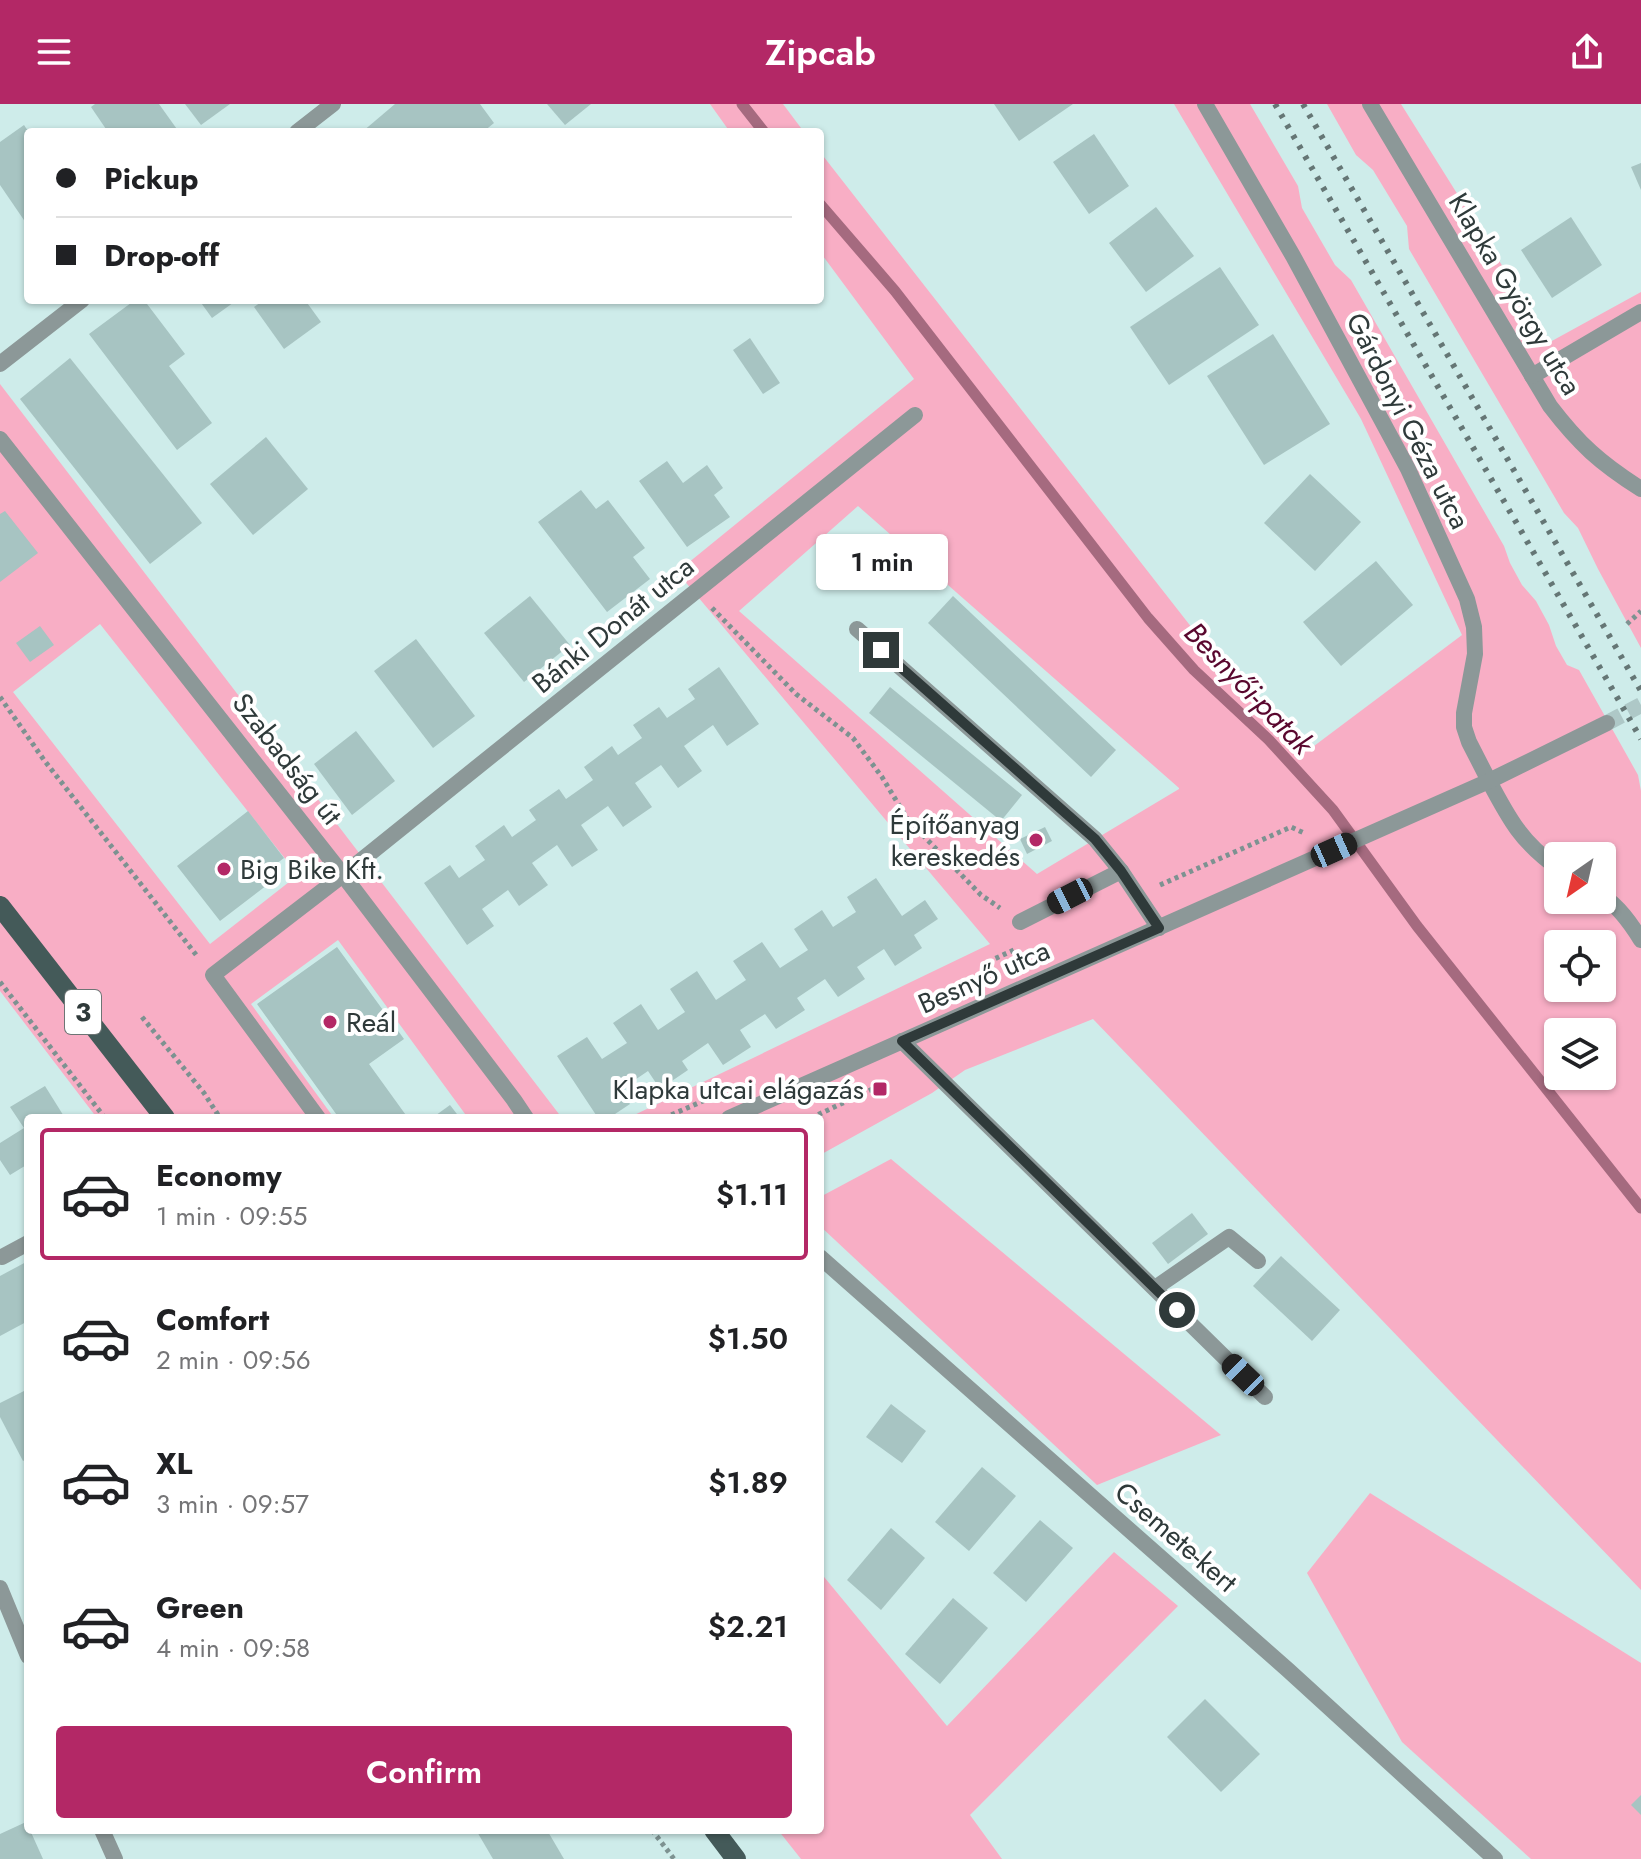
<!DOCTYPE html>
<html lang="en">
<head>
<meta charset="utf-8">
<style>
  :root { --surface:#fff; --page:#f2f2f2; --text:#202124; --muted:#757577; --line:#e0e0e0; --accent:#b32866 }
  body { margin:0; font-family:Jost,sans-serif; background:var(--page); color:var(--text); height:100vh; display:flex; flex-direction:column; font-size:30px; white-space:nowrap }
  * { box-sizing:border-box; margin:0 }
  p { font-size:26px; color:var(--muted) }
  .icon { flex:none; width:44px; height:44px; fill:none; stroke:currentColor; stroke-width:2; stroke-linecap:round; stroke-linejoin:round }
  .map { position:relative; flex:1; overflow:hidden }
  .side { position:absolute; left:24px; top:1010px; width:800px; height:720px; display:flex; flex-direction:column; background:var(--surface); border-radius:8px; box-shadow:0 2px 6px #0004 }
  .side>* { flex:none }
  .top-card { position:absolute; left:24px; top:24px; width:800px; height:176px; border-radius:8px; box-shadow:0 2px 6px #0004; display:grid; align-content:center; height:176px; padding:0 32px; background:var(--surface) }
  .needle { width:52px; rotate:214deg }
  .tools { position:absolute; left:1544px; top:738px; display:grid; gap:16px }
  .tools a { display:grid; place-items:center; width:72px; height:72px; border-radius:8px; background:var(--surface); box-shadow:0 2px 6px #0004; font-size:40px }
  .end { position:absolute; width:36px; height:36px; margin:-18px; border:10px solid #2f3a3a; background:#fff; box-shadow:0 0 0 4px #fff }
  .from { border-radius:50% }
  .bubble { position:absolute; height:56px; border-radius:8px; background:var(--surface); box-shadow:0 2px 6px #0004; font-size:26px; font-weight:600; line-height:56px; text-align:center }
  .car { position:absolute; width:24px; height:48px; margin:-24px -12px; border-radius:10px; box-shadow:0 0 6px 2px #0007; background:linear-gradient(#222 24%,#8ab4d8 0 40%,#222 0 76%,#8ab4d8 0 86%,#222 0) }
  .top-card b { display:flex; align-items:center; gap:28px; height:76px; font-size:30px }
  .top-card b+b { border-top:2px solid var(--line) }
  .top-card i { width:20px; height:20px; background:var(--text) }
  ul { padding:14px 0 0; list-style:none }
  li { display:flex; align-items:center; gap:24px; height:132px; margin:0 16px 12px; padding:0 16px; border:4px solid transparent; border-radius:8px }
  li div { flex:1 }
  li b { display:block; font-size:30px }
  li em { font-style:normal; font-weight:600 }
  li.active { border-color:var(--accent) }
  li>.icon { width:72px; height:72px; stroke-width:1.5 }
  .button { display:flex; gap:16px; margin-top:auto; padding:16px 32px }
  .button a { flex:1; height:92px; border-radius:8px; background:var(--accent); color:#fff; font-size:32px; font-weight:600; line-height:92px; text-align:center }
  header { display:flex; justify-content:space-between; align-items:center; height:104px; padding:0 32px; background:var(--accent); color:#fff; font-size:36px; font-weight:600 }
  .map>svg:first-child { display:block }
</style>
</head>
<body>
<header><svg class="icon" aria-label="menu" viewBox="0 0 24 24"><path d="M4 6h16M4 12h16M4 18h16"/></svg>Zipcab<svg class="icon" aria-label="share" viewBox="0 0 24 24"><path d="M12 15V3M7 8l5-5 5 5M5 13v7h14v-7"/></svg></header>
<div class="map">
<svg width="1641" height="1755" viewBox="0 0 1641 1755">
  <rect width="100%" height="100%" fill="#ceecea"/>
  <g fill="#f8aec5" fill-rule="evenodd">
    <path d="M 710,0 L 783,0 L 804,28 L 730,28 Z"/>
    <path d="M 1174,0 L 1250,0 L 1298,82 L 1302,104 L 1335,161 L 1351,176 L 1504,442 L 1510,459 L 1522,481 L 1536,497 L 1549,521 L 1556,542 L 1567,561 L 1579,566 L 1638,671 L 1641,687 L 1641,1486 L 1093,915 L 965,966 L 932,989 L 820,1051 L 820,1014 L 628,1014 L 990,840 L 677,468 L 914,275 L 820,148 L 820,48 L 1228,570 L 1314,642 L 1462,531 L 1361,315 ZM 858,402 L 1179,684 L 1179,685 L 1037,770 L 739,507 ZM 1558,752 L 1602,752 L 1602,796 L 1558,796 ZM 1558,840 L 1602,840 L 1602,884 L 1558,884 ZM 1558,928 L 1602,928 L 1602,972 L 1558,972 Z"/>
    <path d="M 1327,0 L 1401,0 L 1550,238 L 1641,188 L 1641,544 L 1598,465 L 1578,424 L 1564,409 L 1409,145 L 1407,122 L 1373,66 L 1356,51 Z"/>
    <path d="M 0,280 L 562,1014 L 468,1014 L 338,836 L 251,900 L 334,1014 L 97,1014 L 0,887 ZM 100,520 L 298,771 L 210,840 L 13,588 Z"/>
    <path d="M 891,1055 L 1221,1331 L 1097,1381 L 820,1122 L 820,1093 Z"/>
    <path d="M 1370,1389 L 1641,1559 L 1641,1755 L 1531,1755 L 1402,1638 L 1307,1469 Z"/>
    <path d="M 1114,1448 L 1178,1502 L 970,1711 L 1002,1755 L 801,1755 L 778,1726 L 820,1726 L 820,1468 L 947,1622 Z"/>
  </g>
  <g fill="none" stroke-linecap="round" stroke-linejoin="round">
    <g stroke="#a56a7f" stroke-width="11">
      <path d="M 742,0 L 764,28"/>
      <path d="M 820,100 L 895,187 L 1148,514 L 1194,566 L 1269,636 L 1333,706 L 1417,822 L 1641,1104"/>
    </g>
  </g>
  <g fill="#a7c4c2">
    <path d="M 95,0 L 159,0 L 179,28 L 108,28 L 91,3 Z"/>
    <path d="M 185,0 L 230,0 L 201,21 Z"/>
    <path d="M 395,0 L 480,0 L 494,19 L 483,28 L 362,28 Z"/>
    <path d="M 547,0 L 591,0 L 565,21 Z"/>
    <path d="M 994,0 L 1073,0 L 1019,37 Z"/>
    <path d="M 24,21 L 28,27 L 28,122 L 0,81 L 0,38 Z"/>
    <path d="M 1094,30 L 1129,82 L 1089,110 L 1053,58 Z"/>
    <path d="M 1641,59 L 1641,86 L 1631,63 Z"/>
    <path d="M 1156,103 L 1194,152 L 1146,188 L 1109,139 Z"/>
    <path d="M 1571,113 L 1602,161 L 1552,194 L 1521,146 Z"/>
    <path d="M 1220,163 L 1259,221 L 1169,281 L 1130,223 Z"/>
    <path d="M 135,196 L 144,196 L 185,250 L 169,262 L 212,319 L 177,346 L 89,230 Z"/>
    <path d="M 199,196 L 237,196 L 212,214 Z"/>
    <path d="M 264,196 L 305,196 L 321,218 L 284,245 L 254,203 Z"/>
    <path d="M 1273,230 L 1330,320 L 1264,361 L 1207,272 Z"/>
    <path d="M 750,234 L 780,279 L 763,290 L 733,246 Z"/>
    <path d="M 70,254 L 202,419 L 150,460 L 20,295 Z"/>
    <path d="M 266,333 L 308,385 L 253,431 L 210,380 Z"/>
    <path d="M 667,357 L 683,379 L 707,361 L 723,384 L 714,391 L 730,413 L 687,443 L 639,377 Z"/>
    <path d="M 1310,370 L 1361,418 L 1315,467 L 1264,419 Z"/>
    <path d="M 581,386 L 596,405 L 608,396 L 645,444 L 633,453 L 650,475 L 607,508 L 538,418 Z"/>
    <path d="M 5,407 L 38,449 L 0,478 L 0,410 Z"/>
    <path d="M 1376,457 L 1413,501 L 1341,562 L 1303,518 Z"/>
    <path d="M 530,492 L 570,541 L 524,578 L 484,529 Z"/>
    <path d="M 953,492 L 1116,646 L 1091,673 L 928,519 Z"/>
    <path d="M 40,522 L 54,541 L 30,558 L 16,539 Z"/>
    <path d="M 416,535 L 475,612 L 433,644 L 374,567 Z"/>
    <path d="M 719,563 L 759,620 L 727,642 L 713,621 L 684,642 L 702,667 L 678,684 L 661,661 L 635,679 L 652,703 L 623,723 L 608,702 L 581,721 L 598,746 L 572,763 L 557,741 L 532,759 L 548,781 L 519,802 L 508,786 L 482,805 L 494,822 L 467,841 L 424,779 L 450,761 L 459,774 L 485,756 L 475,742 L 504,721 L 512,733 L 536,716 L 529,706 L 559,685 L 566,695 L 593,676 L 584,663 L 612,642 L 618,651 L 642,634 L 633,621 L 659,603 L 667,614 L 695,595 L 688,585 Z"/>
    <path d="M 890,583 L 1022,691 L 1001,717 L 869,609 Z"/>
    <path d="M 356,627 L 395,677 L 352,711 L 314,660 Z"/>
    <path d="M 248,707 L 284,754 L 264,769 L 271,778 L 220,817 L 177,762 Z"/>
    <path d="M 1045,723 L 1052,737 L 1027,750 L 1020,735 Z"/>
    <path d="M 876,774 L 902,812 L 925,796 L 938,815 L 914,831 L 922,844 L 895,862 L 884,845 L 857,863 L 865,875 L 838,893 L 825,875 L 797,894 L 805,906 L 776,925 L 765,910 L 740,926 L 751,943 L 723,961 L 708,939 L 682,957 L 688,966 L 660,985 L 648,967 L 620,986 L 630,1000 L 609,1014 L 598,1014 L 557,952 L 587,933 L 602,955 L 627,939 L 613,919 L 641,900 L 658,926 L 685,908 L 670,885 L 697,867 L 716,896 L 746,876 L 733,857 L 762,838 L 780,864 L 808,846 L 794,825 L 822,806 L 833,823 L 856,808 L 847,793 Z"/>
    <path d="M 337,843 L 404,935 L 369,960 L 408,1014 L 339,1014 L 257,900 Z"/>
    <path d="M 45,982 L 65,1014 L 28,1014 L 28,1060 L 10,1071 L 0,1056 L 0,1039 L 24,1024 L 10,1003 Z"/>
    <path d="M 450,1001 L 460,1014 L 432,1014 Z"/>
    <path d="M 1192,1109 L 1208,1130 L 1168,1160 L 1152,1139 Z"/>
    <path d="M 1281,1152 L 1340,1206 L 1312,1237 L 1253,1182 Z"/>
    <path d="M 28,1157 L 28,1217 L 0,1232 L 0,1172 Z"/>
    <path d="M 28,1285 L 28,1354 L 23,1357 L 0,1313 L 0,1299 Z"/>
    <path d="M 891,1300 L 926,1327 L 902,1359 L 866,1333 Z"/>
    <path d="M 982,1363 L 1016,1392 L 969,1447 L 935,1418 Z"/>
    <path d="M 1040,1416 L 1073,1444 L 1026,1498 L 993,1469 Z"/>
    <path d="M 891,1424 L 925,1454 L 881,1506 L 847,1476 Z"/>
    <path d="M 953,1494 L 988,1524 L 940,1580 L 905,1550 Z"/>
    <path d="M 1205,1595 L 1260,1650 L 1221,1688 L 1167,1633 Z"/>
    <path d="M 1641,1691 L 1641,1711 L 1631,1701 Z"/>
    <path d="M 26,1718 L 28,1726 L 30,1726 L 43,1755 L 0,1755 L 0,1730 Z"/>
    <path d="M 476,1726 L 547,1726 L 564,1755 L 493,1755 Z"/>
  </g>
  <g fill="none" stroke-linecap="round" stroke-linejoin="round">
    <path stroke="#aec8c7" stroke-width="16" stroke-dasharray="16 8" stroke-linecap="butt" d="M 1607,619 L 1641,601"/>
    <g stroke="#7d9291" stroke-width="5" stroke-dasharray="4 4" stroke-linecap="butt">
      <path d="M 712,504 L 796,590 L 853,634 L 882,673 L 908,716 L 981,791 L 1000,804"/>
      <path d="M 1627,520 L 1641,507"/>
      <path d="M 0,593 L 44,656 L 197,852"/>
      <path d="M 1160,781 L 1291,723 L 1304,729"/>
      <path d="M 983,874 L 992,856 L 1016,845"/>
      <path d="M 0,878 L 105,1014"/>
      <path d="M 142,913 L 204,989 L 220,1014"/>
      <path d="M 664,1014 L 710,994"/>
      <path d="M 811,1014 L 881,981"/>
      <path d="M 652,1726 L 674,1755"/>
    </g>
    <g stroke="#8c9898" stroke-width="16">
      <path d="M 857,525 L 1095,735 L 1121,767"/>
      <path d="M 1489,677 C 1509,715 1522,739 1558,764"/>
      <path d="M 1602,791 C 1619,803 1630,818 1641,836"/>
      <path d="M 1020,818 L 1121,767 L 1159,824"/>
      <path d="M 902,937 L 1265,1293"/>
      <path d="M 318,1014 L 213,871 L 343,771"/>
      <path d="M 2,1153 L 28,1139"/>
      <path d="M 1155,1184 L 1229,1133 L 1258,1157"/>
    </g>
    <g stroke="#8c9898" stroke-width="16">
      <path d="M 1205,0 L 1293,152 L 1408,365 L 1467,495 L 1474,523 L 1475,550 L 1464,609 L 1464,623 L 1469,638 L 1489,677"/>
      <path d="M 1370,0 L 1550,302 C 1579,340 1600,359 1641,385"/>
      <path d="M 297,28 L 333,0"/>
      <path d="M 0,260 L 82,196"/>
      <path d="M 1532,272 L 1641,208"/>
      <path d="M 0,335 L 343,771 L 514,996 L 526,1014"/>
      <path d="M 343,771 L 915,311"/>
      <path d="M 729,1014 L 1489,677 L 1607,619"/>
      <path d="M 820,1153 L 1288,1566 L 1495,1755"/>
      <path d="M 0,1484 L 28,1552"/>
      <path d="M 102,1726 L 115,1755"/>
    </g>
    <g stroke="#445a59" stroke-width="20">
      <path d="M 0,802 L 165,1014"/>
      <path d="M 714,1726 L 736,1755"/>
    </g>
    <g stroke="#657675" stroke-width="6" stroke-dasharray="4 8" stroke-linecap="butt">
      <path d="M 1275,0 L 1641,635"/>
      <path d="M 1303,0 L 1641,587"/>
    </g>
  </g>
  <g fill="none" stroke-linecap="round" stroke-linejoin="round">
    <path stroke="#2f3a3a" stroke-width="10" d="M 881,546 L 1095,735 L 1121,767 L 1159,824 L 902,937 L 1177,1206"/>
  </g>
  <g fill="#b32866" stroke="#fff" stroke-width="3">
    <circle cx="1036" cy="736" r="8"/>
    <circle cx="224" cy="765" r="8"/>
    <circle cx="330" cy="918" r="8"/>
    <rect x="872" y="977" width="16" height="16" rx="4"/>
  </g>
  <g text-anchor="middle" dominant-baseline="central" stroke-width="8" stroke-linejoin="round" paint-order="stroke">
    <rect fill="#fff" stroke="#6d7575" stroke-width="2" x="65" y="886" width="36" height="44" rx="6"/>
    <g font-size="26" font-weight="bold" fill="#2f3a3a">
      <text x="83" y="908">3</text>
    </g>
    <g font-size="28" fill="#2f3a3a" stroke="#fff">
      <text transform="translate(1515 190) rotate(59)">Klapka György utca</text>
      <text transform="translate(1408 317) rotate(63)">Gárdonyi Géza utca</text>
      <text transform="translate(613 521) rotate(-39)">Bánki Donát utca</text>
      <text transform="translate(287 655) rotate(52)">Szabadság út</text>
      <text transform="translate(984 873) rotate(-24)">Besnyő utca</text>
      <text transform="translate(1176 1433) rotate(41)">Csemete-kert</text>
    </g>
    <g font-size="28" fill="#2f3a3a" stroke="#fff" text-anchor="end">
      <text x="1020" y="720">Építőanyag<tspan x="1020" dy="32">kereskedés</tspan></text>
      <text x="240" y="765" text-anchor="start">Big Bike Kft.</text>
      <text x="346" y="918" text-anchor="start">Reál</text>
      <text x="864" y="985">Klapka utcai elágazás</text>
    </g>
    <g font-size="30" font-style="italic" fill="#59072e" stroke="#fff">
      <text transform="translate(1249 584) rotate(46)">Besnyői-patak</text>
    </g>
  </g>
</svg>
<div class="tools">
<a><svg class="needle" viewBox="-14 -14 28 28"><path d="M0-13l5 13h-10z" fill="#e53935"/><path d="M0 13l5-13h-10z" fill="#757577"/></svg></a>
<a><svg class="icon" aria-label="locate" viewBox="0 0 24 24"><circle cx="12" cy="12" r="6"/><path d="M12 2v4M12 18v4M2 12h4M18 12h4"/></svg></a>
<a><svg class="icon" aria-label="layers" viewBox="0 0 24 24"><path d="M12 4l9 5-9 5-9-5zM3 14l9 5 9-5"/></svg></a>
</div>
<i class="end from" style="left:1177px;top:1206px"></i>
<i class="end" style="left:881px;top:546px"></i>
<div class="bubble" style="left:816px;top:430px;width:132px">1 min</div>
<i class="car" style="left:1334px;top:746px;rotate:66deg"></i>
<i class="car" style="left:1070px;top:792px;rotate:243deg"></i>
<i class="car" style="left:1243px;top:1271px;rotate:314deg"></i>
<div class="top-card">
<b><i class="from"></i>Pickup</b>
<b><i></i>Drop-off</b>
</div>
<section class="side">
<ul>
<li class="active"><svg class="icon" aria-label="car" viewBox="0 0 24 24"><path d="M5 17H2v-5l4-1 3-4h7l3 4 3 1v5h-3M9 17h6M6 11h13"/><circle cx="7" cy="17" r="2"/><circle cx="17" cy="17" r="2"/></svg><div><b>Economy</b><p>1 min · 09:55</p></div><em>$1.11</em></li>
<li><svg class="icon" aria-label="car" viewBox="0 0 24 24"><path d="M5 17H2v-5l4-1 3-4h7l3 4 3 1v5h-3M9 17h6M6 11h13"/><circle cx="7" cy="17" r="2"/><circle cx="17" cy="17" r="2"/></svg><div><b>Comfort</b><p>2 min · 09:56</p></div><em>$1.50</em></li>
<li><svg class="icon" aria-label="car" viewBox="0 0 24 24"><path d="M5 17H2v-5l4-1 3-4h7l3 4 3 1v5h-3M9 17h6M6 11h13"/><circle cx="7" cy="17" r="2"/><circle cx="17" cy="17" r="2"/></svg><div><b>XL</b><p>3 min · 09:57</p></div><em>$1.89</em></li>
<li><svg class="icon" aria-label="car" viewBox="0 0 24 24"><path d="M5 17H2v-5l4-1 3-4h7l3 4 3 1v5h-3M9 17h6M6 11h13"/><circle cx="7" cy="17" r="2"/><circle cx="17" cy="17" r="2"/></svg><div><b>Green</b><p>4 min · 09:58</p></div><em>$2.21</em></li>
</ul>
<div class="button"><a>Confirm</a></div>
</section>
</div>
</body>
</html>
